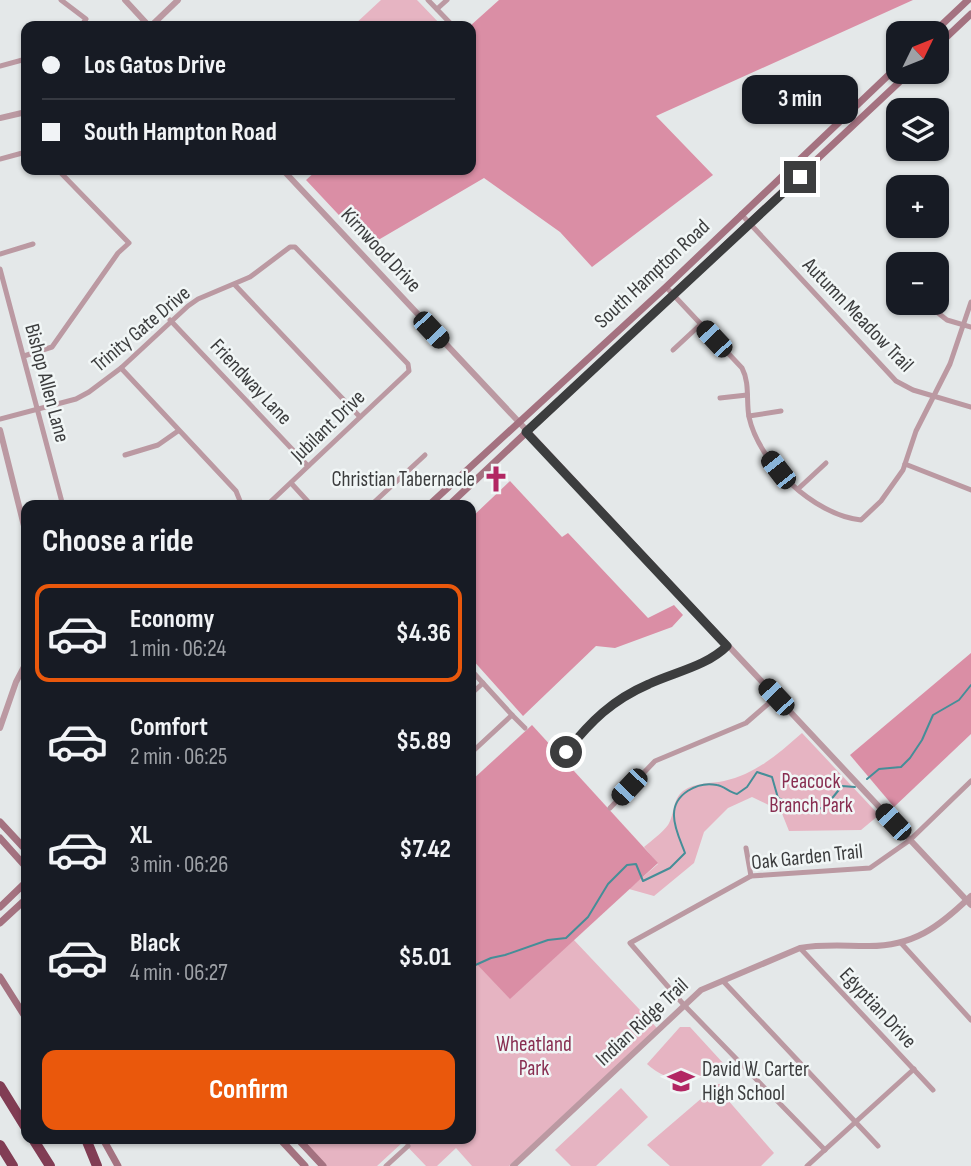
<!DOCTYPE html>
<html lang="en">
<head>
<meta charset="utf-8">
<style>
  :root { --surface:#171b24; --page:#20242c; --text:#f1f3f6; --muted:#9ea1a6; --line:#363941; --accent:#ea580c }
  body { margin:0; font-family:"Sofia Sans Condensed",sans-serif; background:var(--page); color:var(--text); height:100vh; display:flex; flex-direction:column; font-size:26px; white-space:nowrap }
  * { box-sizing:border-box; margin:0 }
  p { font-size:23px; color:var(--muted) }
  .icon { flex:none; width:38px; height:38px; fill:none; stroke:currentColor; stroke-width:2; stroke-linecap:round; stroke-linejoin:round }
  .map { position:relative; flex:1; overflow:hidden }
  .details { position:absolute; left:21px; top:500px; width:455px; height:644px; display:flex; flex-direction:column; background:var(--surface); border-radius:14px; box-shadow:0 2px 5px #0004 }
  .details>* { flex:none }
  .top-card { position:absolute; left:21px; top:21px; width:455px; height:154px; border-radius:14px; box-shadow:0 2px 5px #0004; display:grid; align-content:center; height:154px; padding:0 21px; background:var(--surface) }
  .needle { width:46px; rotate:47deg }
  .fabs { position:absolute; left:886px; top:21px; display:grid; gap:14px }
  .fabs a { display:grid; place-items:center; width:63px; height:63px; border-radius:14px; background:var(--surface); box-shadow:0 2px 5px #0004; font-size:35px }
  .end { position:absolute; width:32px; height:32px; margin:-16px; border:9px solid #3c3d3e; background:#fff; box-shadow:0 0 0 4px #fff }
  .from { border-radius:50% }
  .bubble { position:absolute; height:49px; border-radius:14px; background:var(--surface); box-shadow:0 2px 5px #0004; font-size:23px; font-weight:700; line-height:49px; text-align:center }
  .car { position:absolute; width:21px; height:42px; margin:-21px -10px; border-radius:9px; box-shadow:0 0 5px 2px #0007; background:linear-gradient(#222 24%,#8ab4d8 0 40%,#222 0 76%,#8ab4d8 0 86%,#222 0) }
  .top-card b { display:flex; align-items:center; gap:24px; height:66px; font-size:26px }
  .top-card b+b { border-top:2px solid var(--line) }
  .top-card i { width:18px; height:18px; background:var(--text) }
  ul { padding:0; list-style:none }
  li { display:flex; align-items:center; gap:21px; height:98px; margin:0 14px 10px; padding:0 7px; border:4px solid transparent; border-radius:14px }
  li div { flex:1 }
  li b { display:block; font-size:26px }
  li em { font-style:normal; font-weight:700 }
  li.active { border-color:var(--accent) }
  li>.icon { width:63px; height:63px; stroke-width:1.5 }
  h2 { padding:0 21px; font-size:32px; line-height:84px }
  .action { display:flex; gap:14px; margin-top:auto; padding:14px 21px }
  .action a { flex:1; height:80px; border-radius:14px; background:var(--accent); color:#fff; font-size:28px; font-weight:700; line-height:80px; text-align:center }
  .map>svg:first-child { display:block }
</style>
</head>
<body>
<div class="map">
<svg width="971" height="1166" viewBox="0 0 971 1166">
  <rect width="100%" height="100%" fill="#e4e8e9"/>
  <g fill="#e6b4c2">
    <path d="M 381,0 L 417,0 L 442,26 L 353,26 Z"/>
    <path d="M 802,733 L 879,815 L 861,830 L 789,831 L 781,811 L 752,797 L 728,808 L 704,832 L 694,863 L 654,896 L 629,889 L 658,864 L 644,847 C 651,841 662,833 668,825 C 675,814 672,800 683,791 C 696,782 710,784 724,781 C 756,774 778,754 802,733 Z"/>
    <path d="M 573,939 L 657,1028 L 509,1166 L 472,1166 L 456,1148 L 437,1166 L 426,1166 L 403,1142 L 377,1166 L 319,1166 L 294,1139 L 471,1139 L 471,957 Z"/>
    <path d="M 680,1027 L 690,1027 L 723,1063 C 701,1086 670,1085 647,1064 Z"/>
    <path d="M 711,1084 L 721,1084 L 727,1099 L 774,1153 L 761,1166 L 670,1166 L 647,1145 L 703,1097 Z"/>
    <path d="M 621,1088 L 648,1117 L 596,1166 L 571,1166 L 555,1150 Z"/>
  </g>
  <g fill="#da8ea5">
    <path d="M 499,0 L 913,0 L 656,116 L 713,175 L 592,267 L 560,232 L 484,178 L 368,246 L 306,180 L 317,170 L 471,170 L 470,26 Z"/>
    <path d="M 510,481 L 562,537 L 568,533 L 648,618 L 674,605 L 683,615 L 672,627 L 615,648 L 596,646 L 523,716 L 471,658 L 471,518 Z"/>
    <path d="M 971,653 L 971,734 L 894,807 L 850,755 Z"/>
    <path d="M 532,725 L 658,863 L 510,999 L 471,958 L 471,781 Z"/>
  </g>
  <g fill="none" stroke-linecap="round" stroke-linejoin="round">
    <g stroke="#458e98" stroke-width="2">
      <path d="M 867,779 L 879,769 L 901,767 L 910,758 L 922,740 L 933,715 L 959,700 L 971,685"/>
      <path d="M 471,967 L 491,958 L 505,955 L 548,940 L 566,938 L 588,917 L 608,884 L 627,865 L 636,864 L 643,881 L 670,868 L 685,853 C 681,842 674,828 674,816 C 673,794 698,781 717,785 C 724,786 729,792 737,794 L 747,787 L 757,772 L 772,777 L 778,798 L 807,812 L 825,807 L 842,786 L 855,787"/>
    </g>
    <g stroke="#bb99a2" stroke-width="5">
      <path d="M 61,0 L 86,19 L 81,26"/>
      <path d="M 428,0 L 453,26"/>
      <path d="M 437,9 L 447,0"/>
      <path d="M 0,66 L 26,59"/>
      <path d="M 0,159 L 26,152"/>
      <path d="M 741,214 L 896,381 L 913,390 L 971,407"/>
      <path d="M 0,254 L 33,244"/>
      <path d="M 0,269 L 63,506"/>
      <path d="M 235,285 L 360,417"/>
      <path d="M 666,287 L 742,368 C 750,383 746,401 749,417 C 759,463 814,515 861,520 L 881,501 L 903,470 L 916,431 L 950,364 L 971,302"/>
      <path d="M 933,309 L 947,320 L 971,327"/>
      <path d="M 170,320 L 308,466"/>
      <path d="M 673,350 L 701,324"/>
      <path d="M 24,356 L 52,347 L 118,253 L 129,243 L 58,170"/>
      <path d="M 121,368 L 236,491 L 242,506"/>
      <path d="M 720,398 L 747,395"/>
      <path d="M 749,416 L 781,411"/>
      <path d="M 0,419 L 76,399 L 89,392 L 121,368 L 188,306 L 198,299 L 250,277 L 290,247 L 295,247 L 408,364 L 409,371 L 266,506"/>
      <path d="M 125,455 L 158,445 L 178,431"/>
      <path d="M 905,464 L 971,490"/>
      <path d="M 291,483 L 312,506"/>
      <path d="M 798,489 L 826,463"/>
      <path d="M 370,506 L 425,455"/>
      <path d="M 471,670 L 512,715 L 471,753"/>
      <path d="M 471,694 L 483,683"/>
      <path d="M 512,715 L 525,728"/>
      <path d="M 566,752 C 591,721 612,700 649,684 C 675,672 706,666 727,646"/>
      <path d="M 610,808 L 655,761 L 746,723 L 776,697"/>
      <path d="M 746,848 L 751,876"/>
      <path d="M 901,943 L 971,1020"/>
      <path d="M 800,948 L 933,1090"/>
      <path d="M 723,981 L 878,1146"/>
      <path d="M 825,1150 L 684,1005 L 630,943 L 751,876 L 870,868 L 910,840 L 971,781"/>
      <path d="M 386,1166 L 408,1146"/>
      <path d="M 807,1166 L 914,1069"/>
    </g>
    <g stroke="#bb99a2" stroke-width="6">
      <path d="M 125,0 L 149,26"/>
      <path d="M 151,26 L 178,0"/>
      <path d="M 0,118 L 26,112"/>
      <path d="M 283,170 L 971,905"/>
      <path d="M 0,430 L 26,534"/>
      <path d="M 0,728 L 16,682 L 26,663"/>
      <path d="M 513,1166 L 701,990 L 800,948 C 822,944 844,946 866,946 C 913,947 939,927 971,896"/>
    </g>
    <g stroke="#a47280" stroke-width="7">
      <path d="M 933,33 L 968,0"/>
      <path d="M 936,47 L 971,14"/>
      <path d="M 428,506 L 666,287 L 898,66"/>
      <path d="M 448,506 L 910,72"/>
      <path d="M 0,822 L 26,850"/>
      <path d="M 0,838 L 26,867"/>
      <path d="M 0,907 L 26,882"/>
      <path d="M 0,923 L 26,899"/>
      <path d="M 0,977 L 26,1018"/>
      <path d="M 103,1139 L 118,1166"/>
      <path d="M 280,1139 L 305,1166"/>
      <path d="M 298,1139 L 323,1166"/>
    </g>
    <g stroke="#813d54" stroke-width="10">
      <path d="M 0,1086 L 26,1128"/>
      <path d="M 33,1139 L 50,1166"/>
      <path d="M 86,1139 L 97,1166"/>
      <path d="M 0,1145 L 13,1166"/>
    </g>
  </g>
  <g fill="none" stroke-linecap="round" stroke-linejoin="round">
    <path stroke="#3c3d3e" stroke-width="9" d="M 566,752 C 591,721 612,700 649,684 C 675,672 707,666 727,646 L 526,432 L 800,177"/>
  </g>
  <defs>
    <g id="church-bare" transform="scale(2.1)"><path d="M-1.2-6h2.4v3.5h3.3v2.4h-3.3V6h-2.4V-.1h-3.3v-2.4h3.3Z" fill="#b22763" stroke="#f1f6f6" stroke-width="2.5" paint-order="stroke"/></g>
    <g id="school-bare" transform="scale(2.1)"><path d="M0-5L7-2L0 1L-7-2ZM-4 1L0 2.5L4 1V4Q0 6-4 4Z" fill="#b22763" stroke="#f1f6f6" stroke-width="2.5" paint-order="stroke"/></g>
  </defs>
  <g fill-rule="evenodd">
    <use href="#church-bare" x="496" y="479"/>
    <use href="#school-bare" x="681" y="1081"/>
  </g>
  <g text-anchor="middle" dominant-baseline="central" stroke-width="5" stroke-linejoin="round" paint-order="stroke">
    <g font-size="21" fill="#3c3d3e" stroke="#f1f6f6">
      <text transform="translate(381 250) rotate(47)">Kirnwood Drive</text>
      <text transform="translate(652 274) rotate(-43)">South Hampton Road</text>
      <text transform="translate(858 315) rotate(46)">Autumn Meadow Trail</text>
      <text transform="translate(141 329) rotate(-40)">Trinity Gate Drive</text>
      <text transform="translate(251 382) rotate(47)">Friendway Lane</text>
      <text transform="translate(47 383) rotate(75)">Bishop Allen Lane</text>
      <text transform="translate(328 426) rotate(-44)">Jubilant Drive</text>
      <text transform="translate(807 857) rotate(-6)">Oak Garden Trail</text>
      <text transform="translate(878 1008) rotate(47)">Egyptian Drive</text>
      <text transform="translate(642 1022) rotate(-43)">Indian Ridge Trail</text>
    </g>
    <g font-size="21" fill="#3c3d3e" stroke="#f1f6f6" text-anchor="end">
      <text x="475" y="479">Christian Tabernacle</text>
      <text x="702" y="1069" text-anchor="start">David W. Carter<tspan x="702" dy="24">High School</tspan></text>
    </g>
    <g font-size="21" fill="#882e51" stroke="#f1f6f6">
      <text x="811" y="781">Peacock<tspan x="811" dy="24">Branch Park</tspan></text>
      <text x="534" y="1044">Wheatland<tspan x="534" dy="24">Park</tspan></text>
    </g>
  </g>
</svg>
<div class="fabs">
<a><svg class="needle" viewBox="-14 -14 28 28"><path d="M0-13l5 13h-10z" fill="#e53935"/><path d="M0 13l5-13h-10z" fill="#9ea1a6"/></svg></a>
<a><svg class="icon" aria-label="layers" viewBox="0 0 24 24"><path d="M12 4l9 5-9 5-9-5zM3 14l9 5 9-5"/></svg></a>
<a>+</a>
<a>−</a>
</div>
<i class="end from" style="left:566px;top:752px"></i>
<i class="end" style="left:800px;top:177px"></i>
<div class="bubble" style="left:742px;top:75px;width:116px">3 min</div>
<i class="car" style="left:431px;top:330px;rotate:137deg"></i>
<i class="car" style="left:714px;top:339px;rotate:317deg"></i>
<i class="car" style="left:778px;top:470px;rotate:322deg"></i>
<i class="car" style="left:776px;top:697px;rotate:317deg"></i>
<i class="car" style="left:629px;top:787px;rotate:223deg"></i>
<i class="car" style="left:893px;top:822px;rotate:317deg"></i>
<div class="top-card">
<b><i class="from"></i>Los Gatos Drive</b>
<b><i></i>South Hampton Road</b>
</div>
<section class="details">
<h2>Choose a ride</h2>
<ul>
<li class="active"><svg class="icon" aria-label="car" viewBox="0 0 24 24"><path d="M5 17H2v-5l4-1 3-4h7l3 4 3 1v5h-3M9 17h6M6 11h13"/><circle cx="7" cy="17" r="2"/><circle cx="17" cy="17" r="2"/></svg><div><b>Economy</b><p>1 min · 06:24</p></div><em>$4.36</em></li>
<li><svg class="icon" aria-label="car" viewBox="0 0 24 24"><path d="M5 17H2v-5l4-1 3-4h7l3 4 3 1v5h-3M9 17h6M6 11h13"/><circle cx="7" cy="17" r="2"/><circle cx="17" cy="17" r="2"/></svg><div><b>Comfort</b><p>2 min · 06:25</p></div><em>$5.89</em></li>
<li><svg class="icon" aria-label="car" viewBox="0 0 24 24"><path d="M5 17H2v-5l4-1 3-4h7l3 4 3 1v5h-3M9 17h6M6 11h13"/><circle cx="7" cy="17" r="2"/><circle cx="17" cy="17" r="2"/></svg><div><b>XL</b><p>3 min · 06:26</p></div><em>$7.42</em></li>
<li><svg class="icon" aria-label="car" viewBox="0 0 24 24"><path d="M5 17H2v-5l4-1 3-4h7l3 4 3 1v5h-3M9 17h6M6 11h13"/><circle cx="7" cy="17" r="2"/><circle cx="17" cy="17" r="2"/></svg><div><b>Black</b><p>4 min · 06:27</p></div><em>$5.01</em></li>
</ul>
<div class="action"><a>Confirm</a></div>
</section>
</div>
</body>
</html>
